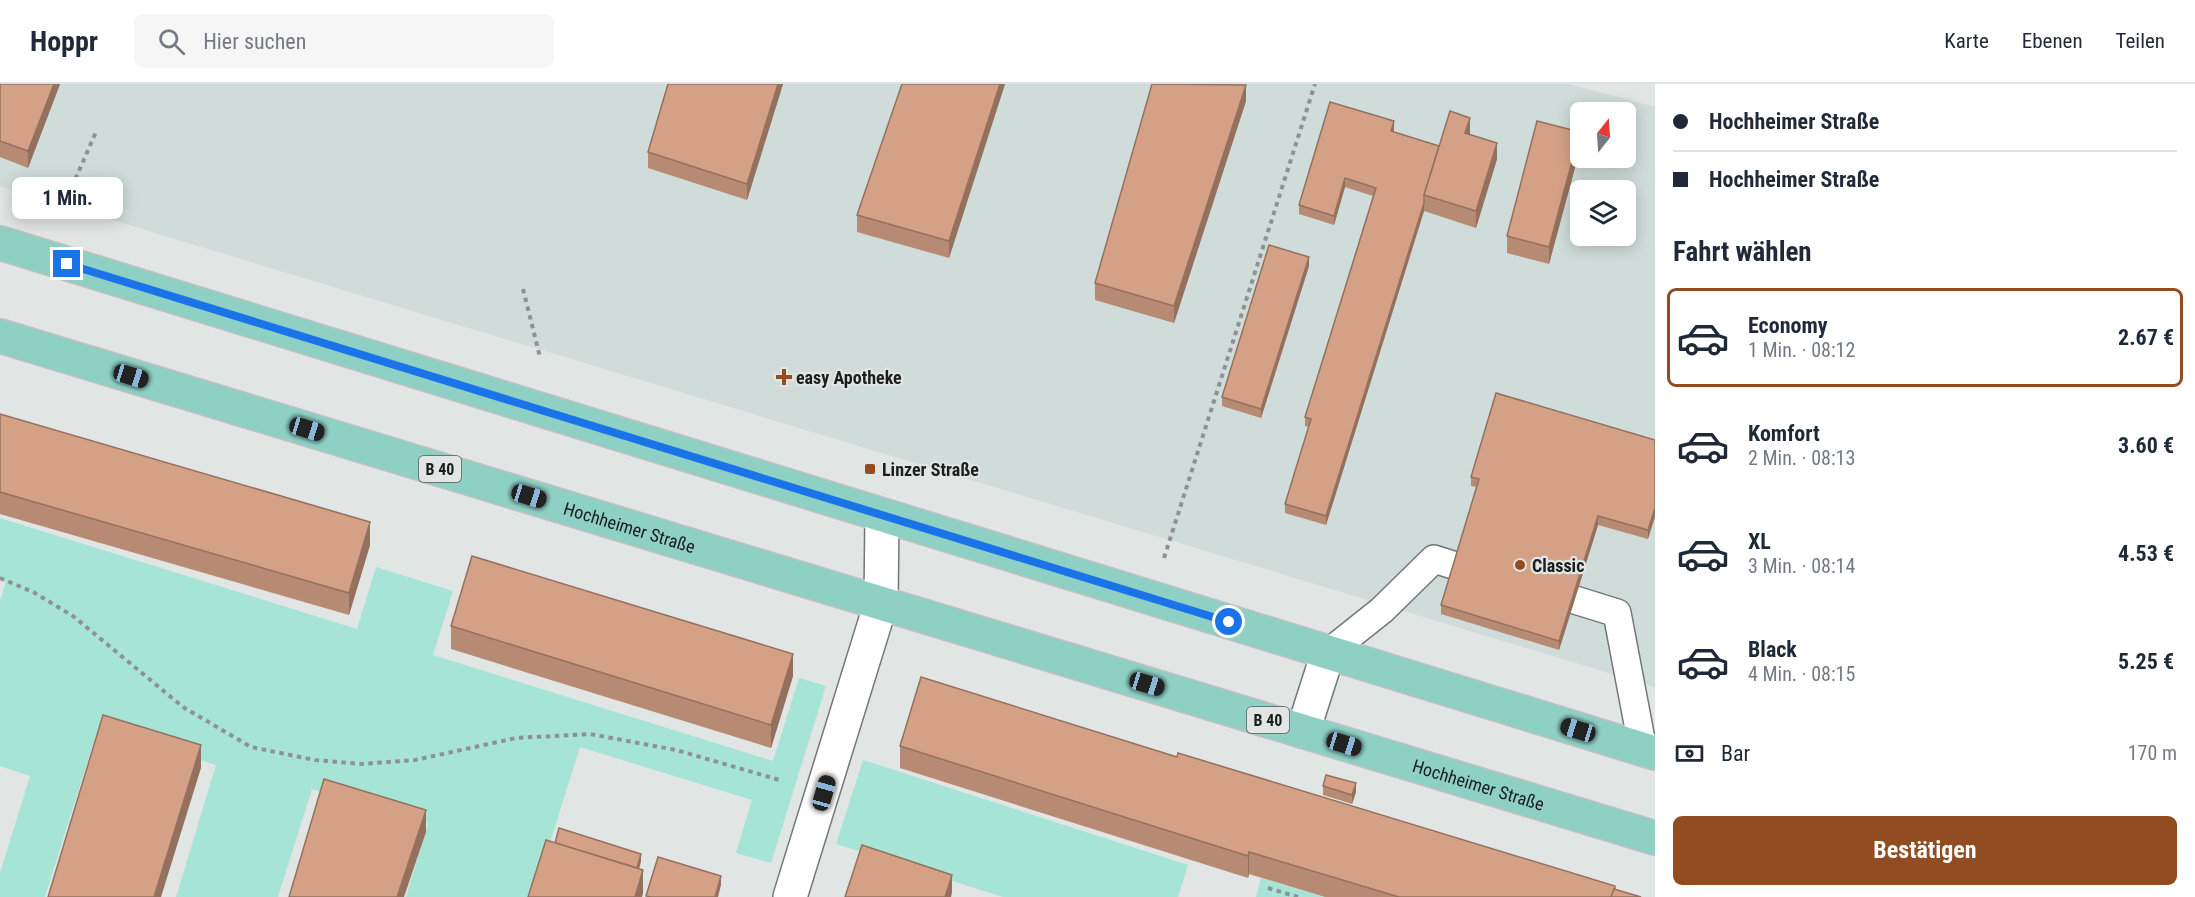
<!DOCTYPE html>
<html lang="de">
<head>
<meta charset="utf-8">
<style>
  :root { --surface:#fff; --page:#f6f6f7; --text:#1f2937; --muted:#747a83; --line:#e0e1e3; --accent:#914c22 }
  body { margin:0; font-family:"Roboto Condensed",sans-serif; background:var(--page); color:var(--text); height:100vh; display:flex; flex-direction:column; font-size:22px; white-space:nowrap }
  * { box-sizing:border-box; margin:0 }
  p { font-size:20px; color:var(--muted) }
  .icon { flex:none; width:33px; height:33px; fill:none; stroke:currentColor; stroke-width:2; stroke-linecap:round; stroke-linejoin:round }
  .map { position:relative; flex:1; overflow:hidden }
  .side { display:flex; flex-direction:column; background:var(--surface); width:540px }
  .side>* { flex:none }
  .banner { display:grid; align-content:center; height:132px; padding:0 18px; background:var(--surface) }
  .needle { width:39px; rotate:17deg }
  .controls { position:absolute; left:1570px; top:18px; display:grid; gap:12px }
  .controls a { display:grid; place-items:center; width:66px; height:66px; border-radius:9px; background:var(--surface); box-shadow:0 3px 15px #0003; font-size:30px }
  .end { position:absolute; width:27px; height:27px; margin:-14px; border:8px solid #1a73e8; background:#fff; box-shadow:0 0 0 3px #fff }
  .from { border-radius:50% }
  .bubble { position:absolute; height:42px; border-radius:9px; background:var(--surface); box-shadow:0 3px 15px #0003; font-size:20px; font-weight:700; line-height:42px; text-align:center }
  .car { position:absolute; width:18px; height:36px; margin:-18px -9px; border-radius:8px; box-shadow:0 0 4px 2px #0007; background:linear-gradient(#222 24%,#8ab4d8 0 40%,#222 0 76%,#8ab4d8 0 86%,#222 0) }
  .banner b { display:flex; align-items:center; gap:21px; height:57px; font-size:22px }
  .banner b+b { border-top:2px solid var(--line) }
  .banner i { width:15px; height:15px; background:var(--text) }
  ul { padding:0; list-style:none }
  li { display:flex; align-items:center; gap:18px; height:99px; margin:0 12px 9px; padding:0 6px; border:3px solid transparent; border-radius:9px }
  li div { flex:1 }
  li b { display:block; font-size:22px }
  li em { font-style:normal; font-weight:700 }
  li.on { border-color:var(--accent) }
  li>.icon { width:54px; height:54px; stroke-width:1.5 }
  h2 { padding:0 18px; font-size:27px; line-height:72px }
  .pay { display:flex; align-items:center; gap:15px; height:66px; padding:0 18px; font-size:22px }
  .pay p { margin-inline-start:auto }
  .cta { display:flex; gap:12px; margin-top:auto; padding:12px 18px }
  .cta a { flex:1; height:69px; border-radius:9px; background:var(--accent); color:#fff; font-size:24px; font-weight:700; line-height:69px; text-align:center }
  header { display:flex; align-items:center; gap:36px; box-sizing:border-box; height:84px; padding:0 30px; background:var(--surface); border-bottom:2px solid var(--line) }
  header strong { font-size:28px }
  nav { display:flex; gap:33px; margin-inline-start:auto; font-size:21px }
  .search { width:420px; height:54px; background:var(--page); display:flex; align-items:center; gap:15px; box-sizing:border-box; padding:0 21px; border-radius:9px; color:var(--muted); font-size:22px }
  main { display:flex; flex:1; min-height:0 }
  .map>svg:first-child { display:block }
</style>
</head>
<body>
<header>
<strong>Hoppr</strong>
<div class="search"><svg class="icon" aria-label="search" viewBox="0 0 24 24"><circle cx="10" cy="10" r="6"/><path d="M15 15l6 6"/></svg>Hier suchen</div>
<nav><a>Karte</a><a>Ebenen</a><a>Teilen</a></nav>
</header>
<main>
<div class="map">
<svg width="1655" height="813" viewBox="0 0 1655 813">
  <rect width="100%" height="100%" fill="#e1e5e4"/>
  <path fill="#cfdcd9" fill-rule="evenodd" d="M 0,0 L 1569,0 L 1655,23 L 1655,603 L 0,102 ZM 1581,28 L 1626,28 L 1626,74 L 1581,74 ZM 1581,106 L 1626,106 L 1626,152 L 1581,152 Z"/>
  <g fill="#a6e4d5">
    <path d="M 0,434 L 357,545 L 376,483 L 453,507 L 433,571 L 773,677 L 799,594 L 826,602 L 771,779 L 736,769 L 752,716 L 580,663 L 533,813 L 406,813 L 428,739 L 312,705 L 278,813 L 176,813 L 216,681 L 98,644 L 45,813 L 0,813 L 0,789 L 30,692 L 0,682 L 0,517 L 6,497 L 0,495 Z"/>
    <path d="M 863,676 L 1188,781 L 1178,813 L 1003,813 L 836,760 Z"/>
    <path d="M 1261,794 L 1324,813 L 1256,813 Z"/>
  </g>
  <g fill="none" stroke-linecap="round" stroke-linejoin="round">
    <g stroke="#737776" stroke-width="30">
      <g id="lane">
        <path d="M 1575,516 L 1617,529 L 1643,666"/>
        <path d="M 1328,569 L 1382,526 L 1434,475 L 1456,482"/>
      </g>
    </g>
    <g stroke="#737776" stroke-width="36">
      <g id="street">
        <path d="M 1303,647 L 1328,569"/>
        <path d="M 790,813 L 881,519 L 882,432"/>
      </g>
    </g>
    <g stroke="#bfc0c0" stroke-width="36">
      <g id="primary">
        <path d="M 0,159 L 1655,669"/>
        <path id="s1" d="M 0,252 L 1655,754"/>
      </g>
    </g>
    <g stroke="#8f9292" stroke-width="4" stroke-dasharray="4.5 4.5" stroke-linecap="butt">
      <path d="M 61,128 L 96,48"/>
      <path d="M 523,205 L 540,273"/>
      <path d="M 1164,474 L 1315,0"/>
      <path d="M 0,494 L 33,508 L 73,532 L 183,623 L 251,663 L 315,676 L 362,680 L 415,676 L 516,654 L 590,650 L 676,666 L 783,697"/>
      <path d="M 1268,804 L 1298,813"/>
    </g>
    <use href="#lane" stroke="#fff" stroke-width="27"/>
    <use href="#street" stroke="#fff" stroke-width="33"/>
    <use href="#primary" stroke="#8ed0c4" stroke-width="33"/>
  </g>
  <g fill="#b68a73">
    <path d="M 0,0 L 60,0 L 28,84 L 0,73 Z"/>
    <path d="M 783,0 L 747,116 L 648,84 L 648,68 Z"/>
    <path d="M 902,0 L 1005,0 L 949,174 L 857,148 L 857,131 Z"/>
    <path d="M 1246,17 L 1174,239 L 1095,216 L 1095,199 Z"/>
    <path d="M 1394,46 L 1394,48 L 1439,62 L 1470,50 L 1497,75 L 1476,144 L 1424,127 L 1326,441 L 1285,429 L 1285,420 L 1309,343 L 1305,342 L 1305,333 L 1373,112 L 1345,103 L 1334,141 L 1299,130 L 1299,121 Z"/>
    <path d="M 1580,65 L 1549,180 L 1507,169 L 1507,152 Z"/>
    <path d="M 1309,182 L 1261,334 L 1222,322 L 1222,313 Z"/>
    <path d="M 0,330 L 370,461 L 349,531 L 0,430 Z"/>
    <path d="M 1655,356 L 1648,455 L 1598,441 L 1559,566 L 1441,530 L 1441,521 L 1477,403 L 1471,402 L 1471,393 Z"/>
    <path d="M 451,542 L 793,592 L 771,664 L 451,565 Z"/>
    <path d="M 900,662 L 1615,805 L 1641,813 L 1325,813 L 1249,790 L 1248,794 L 900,684 Z"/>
    <path d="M 1323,702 L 1356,708 L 1352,720 L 1323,711 Z"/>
  </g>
  <g fill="#94715e">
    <path d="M 54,0 L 60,0 L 28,84 L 28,67 Z"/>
    <path d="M 778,0 L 783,0 L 747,116 L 747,100 Z"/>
    <path d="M 1000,0 L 1005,0 L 949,174 L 949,157 Z"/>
    <path d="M 1246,1 L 1246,17 L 1174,239 L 1174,222 Z"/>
    <path d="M 1470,34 L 1470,51 L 1465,49 Z"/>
    <path d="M 1394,37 L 1394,46 L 1391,56 L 1391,47 Z"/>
    <path d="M 1580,48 L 1580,65 L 1549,180 L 1549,163 Z"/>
    <path d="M 1497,59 L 1497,75 L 1476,144 L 1476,127 Z"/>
    <path d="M 1345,94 L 1345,103 L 1334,141 L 1334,132 Z"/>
    <path d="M 1424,119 L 1424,127 L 1326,441 L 1326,432 Z"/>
    <path d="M 1309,173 L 1309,182 L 1261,334 L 1261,325 Z"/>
    <path d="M 1655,424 L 1655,433 L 1648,455 L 1648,446 Z"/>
    <path d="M 1598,432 L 1598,441 L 1559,566 L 1559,557 Z"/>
    <path d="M 370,438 L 370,461 L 349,531 L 349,509 Z"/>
    <path d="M 793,570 L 793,592 L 771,664 L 771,641 Z"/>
    <path d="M 201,661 L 201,684 L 161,813 L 154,813 Z"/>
    <path d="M 1356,699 L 1356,708 L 1352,720 L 1352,711 Z"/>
    <path d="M 426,726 L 426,748 L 404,813 L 397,813 Z"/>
    <path d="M 1249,768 L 1249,790 L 1248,794 L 1248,772 Z"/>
    <path d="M 641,770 L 641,778 L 633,806 L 633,797 Z"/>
    <path d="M 643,786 L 643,809 L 642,813 L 635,813 Z"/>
    <path d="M 952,791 L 952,808 L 951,813 L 945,813 Z"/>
    <path d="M 721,792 L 721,801 L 718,813 L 715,813 Z"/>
  </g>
  <g fill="#d4a186" stroke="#94715e" stroke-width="1.5">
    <path d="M 0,0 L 54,0 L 28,67 L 0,57 Z"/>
    <path d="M 668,0 L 778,0 L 747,100 L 648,68 Z"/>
    <path d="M 902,0 L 1000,0 L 949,157 L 857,131 Z"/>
    <path d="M 1152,0 L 1246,1 L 1174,222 L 1095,199 Z"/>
    <path d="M 1330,18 L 1394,37 L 1391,47 L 1439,62 L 1424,111 L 1424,119 L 1326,432 L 1285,420 L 1311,335 L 1305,333 L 1376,104 L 1345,94 L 1334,132 L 1299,121 Z"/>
    <path d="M 1450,27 L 1470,34 L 1465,49 L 1497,59 L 1476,127 L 1424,111 Z"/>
    <path d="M 1537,37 L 1580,48 L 1549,163 L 1507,152 Z"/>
    <path d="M 1269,161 L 1309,173 L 1261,325 L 1222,313 Z"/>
    <path d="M 1496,309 L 1655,356 L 1655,424 L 1648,446 L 1598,432 L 1559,557 L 1441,521 L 1479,395 L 1471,393 Z"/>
    <path d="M 0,330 L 370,438 L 349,509 L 0,408 Z"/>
    <path d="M 472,472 L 793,570 L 771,641 L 451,542 Z"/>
    <path d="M 921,593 L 1177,673 L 1178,669 L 1615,802 L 1615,805 L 1611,813 L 1399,813 L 1249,768 L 1248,772 L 900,662 Z"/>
    <path d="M 103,631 L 201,661 L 154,813 L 48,813 Z"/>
    <path d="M 1326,691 L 1356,699 L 1352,711 L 1323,702 Z"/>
    <path d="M 324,695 L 426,726 L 397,813 L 289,813 Z"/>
    <path d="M 559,744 L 641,770 L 637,784 L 555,759 Z"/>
    <path d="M 546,756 L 643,786 L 635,813 L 528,813 Z"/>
    <path d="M 862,761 L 952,791 L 945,813 L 845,813 Z"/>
    <path d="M 658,773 L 721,792 L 715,813 L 651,813 L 646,812 Z"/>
    <path d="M 1614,805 L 1641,813 L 1611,813 Z"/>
  </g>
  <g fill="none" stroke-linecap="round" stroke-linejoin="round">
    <path stroke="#1a73e8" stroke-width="8" d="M 67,180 L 1229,538"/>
  </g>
  <g fill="#914c22" stroke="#e1e5e4" stroke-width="2">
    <path d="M781 284h6v6h6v6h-6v6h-6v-6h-6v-6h6z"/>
    <rect x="864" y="379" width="12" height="12" rx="3"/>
    <circle cx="1520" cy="481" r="6"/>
  </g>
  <g text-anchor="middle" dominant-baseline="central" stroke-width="4.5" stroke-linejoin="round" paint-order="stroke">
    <g fill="#e1e5e4" stroke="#575a59" stroke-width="1.5">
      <rect x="419" y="372" width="42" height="26" rx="4.5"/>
      <rect x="1247" y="623" width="42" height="26" rx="4.5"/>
    </g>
    <g font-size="16" font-weight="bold" fill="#1c1e1e">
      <text x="440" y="385">B 40</text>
      <text x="1268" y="636">B 40</text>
    </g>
    <g font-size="18" font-weight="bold" fill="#1c1e1e" stroke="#e1e5e4" text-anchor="start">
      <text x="796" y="293">easy Apotheke</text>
      <text x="882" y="385">Linzer Straße</text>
      <text x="1532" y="481">Classic</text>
    </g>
    <g font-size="18" fill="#1c1e1e" stroke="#e1e5e4">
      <text stroke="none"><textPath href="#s1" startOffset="658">Hochheimer Straße</textPath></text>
      <text stroke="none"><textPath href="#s1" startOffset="1545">Hochheimer Straße</textPath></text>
    </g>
  </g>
</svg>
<div class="controls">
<a><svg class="needle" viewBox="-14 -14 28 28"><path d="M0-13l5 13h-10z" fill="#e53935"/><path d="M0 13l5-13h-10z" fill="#747a83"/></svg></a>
<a><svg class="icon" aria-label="layers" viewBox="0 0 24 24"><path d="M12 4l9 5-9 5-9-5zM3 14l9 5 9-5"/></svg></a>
</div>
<i class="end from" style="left:1229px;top:538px"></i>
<i class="end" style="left:67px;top:180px"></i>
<div class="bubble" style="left:12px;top:93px;width:111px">1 Min.</div>
<i class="car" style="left:131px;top:292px;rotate:107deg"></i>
<i class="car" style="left:307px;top:345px;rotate:107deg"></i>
<i class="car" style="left:529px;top:412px;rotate:107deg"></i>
<i class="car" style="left:1147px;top:600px;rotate:107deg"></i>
<i class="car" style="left:1578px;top:646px;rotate:287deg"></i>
<i class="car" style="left:1344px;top:660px;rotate:107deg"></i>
<i class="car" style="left:824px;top:709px;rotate:16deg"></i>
</div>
<section class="side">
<div class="banner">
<b><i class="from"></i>Hochheimer Straße</b>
<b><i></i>Hochheimer Straße</b>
</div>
<h2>Fahrt wählen</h2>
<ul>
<li class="on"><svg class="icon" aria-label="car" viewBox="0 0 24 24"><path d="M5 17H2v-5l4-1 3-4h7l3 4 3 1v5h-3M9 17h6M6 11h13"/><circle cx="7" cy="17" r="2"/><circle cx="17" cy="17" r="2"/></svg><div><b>Economy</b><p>1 Min. · 08:12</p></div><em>2.67 €</em></li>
<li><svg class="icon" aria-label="car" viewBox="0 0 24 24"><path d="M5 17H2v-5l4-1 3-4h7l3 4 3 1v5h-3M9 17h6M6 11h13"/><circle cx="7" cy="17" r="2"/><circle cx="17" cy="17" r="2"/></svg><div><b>Komfort</b><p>2 Min. · 08:13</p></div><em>3.60 €</em></li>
<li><svg class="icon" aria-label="car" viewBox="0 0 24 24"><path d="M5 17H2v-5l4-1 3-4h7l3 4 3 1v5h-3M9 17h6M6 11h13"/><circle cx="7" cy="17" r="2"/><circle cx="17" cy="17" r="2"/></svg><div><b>XL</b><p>3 Min. · 08:14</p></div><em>4.53 €</em></li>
<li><svg class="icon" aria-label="car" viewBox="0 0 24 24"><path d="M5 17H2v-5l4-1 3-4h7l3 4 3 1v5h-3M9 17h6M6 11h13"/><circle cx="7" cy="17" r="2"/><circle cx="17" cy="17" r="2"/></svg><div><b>Black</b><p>4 Min. · 08:15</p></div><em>5.25 €</em></li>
</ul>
<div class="pay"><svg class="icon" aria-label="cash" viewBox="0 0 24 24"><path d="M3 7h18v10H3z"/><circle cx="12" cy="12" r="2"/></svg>Bar<p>170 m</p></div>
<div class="cta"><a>Bestätigen</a></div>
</section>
</main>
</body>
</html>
